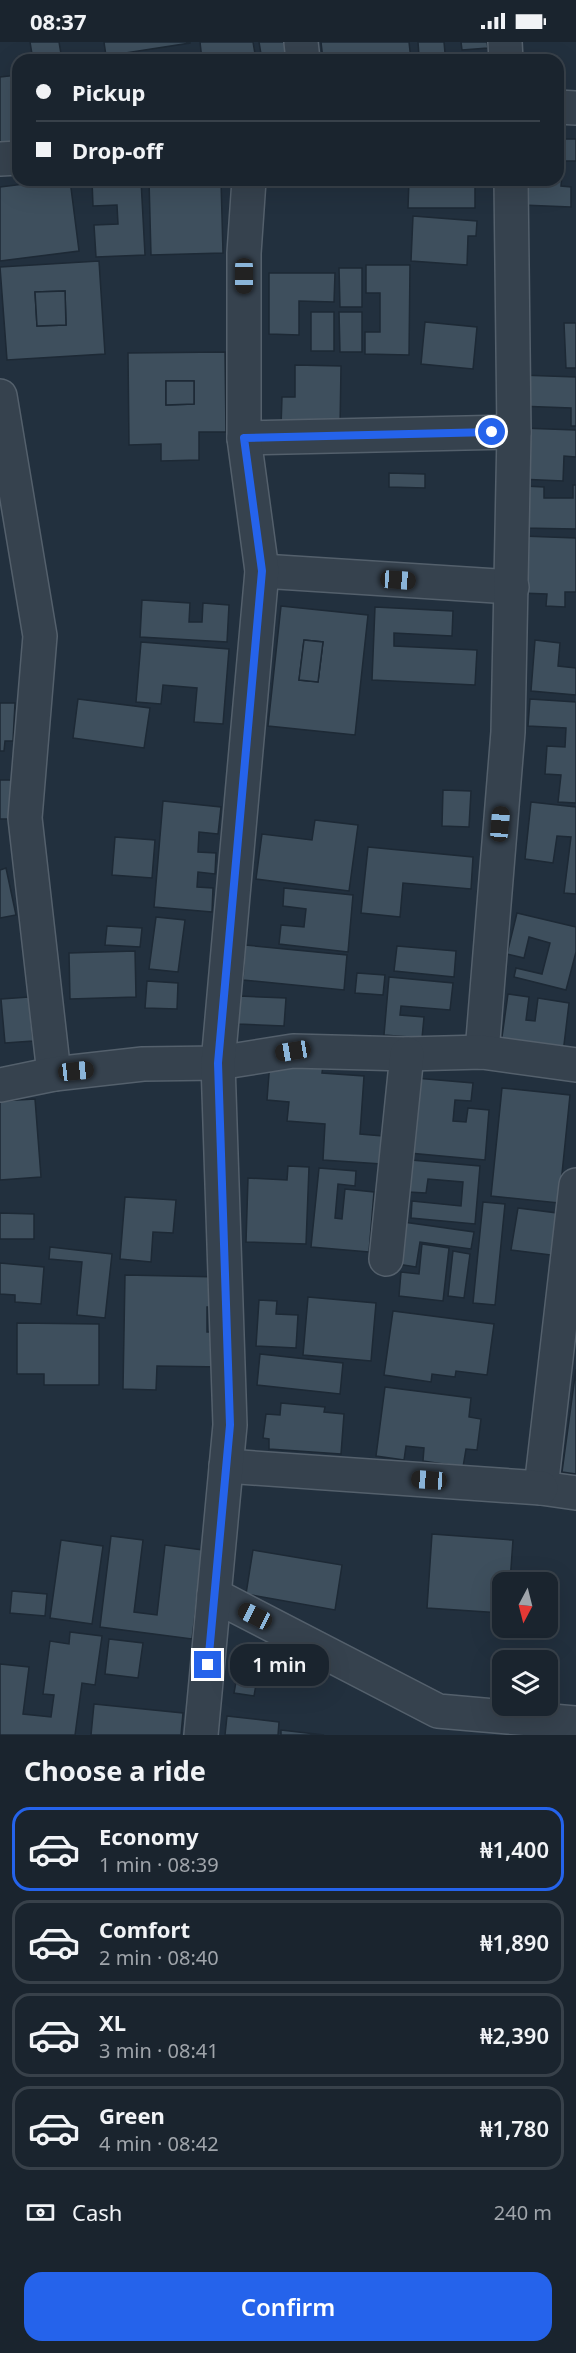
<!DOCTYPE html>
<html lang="en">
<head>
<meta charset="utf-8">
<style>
  :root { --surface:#1a242e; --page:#232c36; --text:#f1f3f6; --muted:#9fa4aa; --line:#38414a; --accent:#2563eb }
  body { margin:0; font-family:"Noto Sans",sans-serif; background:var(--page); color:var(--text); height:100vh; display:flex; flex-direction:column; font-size:22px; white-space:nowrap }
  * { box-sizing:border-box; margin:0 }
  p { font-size:20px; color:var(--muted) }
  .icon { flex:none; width:33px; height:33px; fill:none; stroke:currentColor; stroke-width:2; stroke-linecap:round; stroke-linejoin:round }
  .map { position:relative; height:1693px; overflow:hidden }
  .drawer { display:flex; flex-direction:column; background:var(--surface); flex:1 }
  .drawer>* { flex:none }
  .guide { position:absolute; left:12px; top:12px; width:552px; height:132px; border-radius:18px; box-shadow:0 6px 24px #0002,0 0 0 2px var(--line); display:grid; align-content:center; height:132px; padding:0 24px; background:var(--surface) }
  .needle { width:39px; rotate:187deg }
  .fabs { position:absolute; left:492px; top:1530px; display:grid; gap:12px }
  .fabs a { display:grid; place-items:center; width:66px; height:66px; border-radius:12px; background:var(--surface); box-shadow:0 6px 24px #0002,0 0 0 2px var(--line); font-size:30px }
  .end { position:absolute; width:27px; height:27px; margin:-14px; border:8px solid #2563eb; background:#fff; box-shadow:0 0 0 3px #fff }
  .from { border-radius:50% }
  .bubble { position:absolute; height:42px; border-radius:18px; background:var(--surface); box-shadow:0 6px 24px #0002,0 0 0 2px var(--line); font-size:20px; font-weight:600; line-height:42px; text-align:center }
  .car { position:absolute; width:18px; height:36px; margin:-18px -9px; border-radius:8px; box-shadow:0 0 4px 2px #0007; background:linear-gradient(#222 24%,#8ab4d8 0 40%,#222 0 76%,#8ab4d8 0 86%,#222 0) }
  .guide b { display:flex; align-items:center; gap:21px; height:57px; font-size:22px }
  .guide b+b { border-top:2px solid var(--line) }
  .guide i { width:15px; height:15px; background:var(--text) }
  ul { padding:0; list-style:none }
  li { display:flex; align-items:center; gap:18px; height:84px; margin:0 12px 9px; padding:0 12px; border:3px solid var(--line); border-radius:18px }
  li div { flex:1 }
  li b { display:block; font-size:22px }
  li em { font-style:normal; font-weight:600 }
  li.active { border-color:var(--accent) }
  li>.icon { width:54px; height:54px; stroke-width:1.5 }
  h2 { padding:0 24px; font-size:27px; line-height:72px }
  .pay { display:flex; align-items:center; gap:15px; height:66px; padding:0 24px; font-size:22px }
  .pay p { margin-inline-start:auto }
  .button { display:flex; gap:12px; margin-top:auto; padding:12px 24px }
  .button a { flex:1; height:69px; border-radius:18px; background:var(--accent); color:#fff; font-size:24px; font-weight:600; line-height:69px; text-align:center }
  .status { display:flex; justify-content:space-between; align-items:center; height:42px; padding:0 30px; background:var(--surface); direction:ltr }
  .status svg { height:16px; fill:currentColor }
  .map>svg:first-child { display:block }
</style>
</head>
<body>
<div class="status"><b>08:37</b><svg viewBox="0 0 49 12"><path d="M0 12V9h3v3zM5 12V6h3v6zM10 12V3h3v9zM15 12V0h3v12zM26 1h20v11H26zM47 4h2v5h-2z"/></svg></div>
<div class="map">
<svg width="576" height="1693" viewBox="0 0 576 1693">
  <rect width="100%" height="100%" fill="#22303e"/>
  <g fill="#3e4f5d" stroke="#1d2935" stroke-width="1.5" fill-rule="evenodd">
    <path d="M 30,0 L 59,0 L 62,18 L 33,18 Z"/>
    <path d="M 104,0 L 190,0 L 190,1 L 106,14 Z"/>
    <path d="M 200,0 L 253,0 L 256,18 L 202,18 Z"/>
    <path d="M 259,0 L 286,0 L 288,15 L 262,18 Z"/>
    <path d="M 321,0 L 409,0 L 411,18 L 323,18 Z"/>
    <path d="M 418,0 L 444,0 L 445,11 L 419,14 Z"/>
    <path d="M 461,0 L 487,0 L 488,6 L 462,8 Z"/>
    <path d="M 18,33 L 18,100 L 0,102 L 0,35 Z"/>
    <path d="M 558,97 L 576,97 L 576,119 L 563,119 L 561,144 L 571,145 L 571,165 L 522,163 L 523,138 L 558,138 Z"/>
    <path d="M 56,138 L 70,138 L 79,209 L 0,219 L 0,145 Z"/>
    <path d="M 92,138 L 141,138 L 145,213 L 96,215 L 94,183 L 118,182 L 117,163 L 93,164 Z"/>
    <path d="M 149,138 L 221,138 L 223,211 L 151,213 Z"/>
    <path d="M 409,138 L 475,138 L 475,166 L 408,166 Z"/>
    <path d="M 413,174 L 477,179 L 476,194 L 468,194 L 467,223 L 411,219 Z"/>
    <path d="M 99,219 L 105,312 L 7,318 L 0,225 ZM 65,249 L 66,283 L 37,284 L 35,250 Z"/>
    <path d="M 366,223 L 410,223 L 409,313 L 365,312 L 365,290 L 380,290 L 380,251 L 366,251 Z"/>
    <path d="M 339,226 L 362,226 L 362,265 L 340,265 Z"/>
    <path d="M 269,231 L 335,231 L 334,260 L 299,259 L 299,293 L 269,292 Z"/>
    <path d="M 65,249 L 66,283 L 37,284 L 35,250 Z"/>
    <rect x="311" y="270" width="23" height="39"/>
    <path d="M 339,270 L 362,270 L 362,310 L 340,310 Z"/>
    <path d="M 425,280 L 477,285 L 473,327 L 421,322 Z"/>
    <path d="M 564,281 L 576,281 L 576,326 L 566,326 Z"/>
    <path d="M 225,310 L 226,390 L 199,390 L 199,418 L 161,419 L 161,402 L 129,403 L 128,311 ZM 166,339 L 194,339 L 194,362 L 166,363 Z"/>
    <path d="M 295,323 L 341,324 L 340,386 L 281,385 L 282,355 L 295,355 Z"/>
    <path d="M 520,333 L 576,335 L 576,384 L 571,384 L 571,366 L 518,364 Z"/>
    <path d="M 166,339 L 194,339 L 194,362 L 166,363 Z"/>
    <path d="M 521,386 L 576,388 L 576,415 L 564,414 L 563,439 L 519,437 Z"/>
    <path d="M 389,431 L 425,432 L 425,446 L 389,445 Z"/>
    <path d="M 573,443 L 576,443 L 576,487 L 523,486 L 524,444 L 544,445 L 544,456 L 573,456 Z"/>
    <path d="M 522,494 L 576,496 L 576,550 L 565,550 L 565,565 L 546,564 L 547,552 L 520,551 Z"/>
    <path d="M 142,558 L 190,561 L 189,580 L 202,580 L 203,561 L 229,563 L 227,600 L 140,595 Z"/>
    <path d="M 281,564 L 368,573 L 355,693 L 268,684 ZM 304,598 L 323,600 L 318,640 L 299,638 Z"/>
    <path d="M 375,565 L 453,569 L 452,594 L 394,591 L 394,604 L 477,608 L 475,643 L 372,638 Z"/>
    <path d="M 304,598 L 323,600 L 318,640 L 299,638 Z"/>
    <path d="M 535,598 L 560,601 L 558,624 L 576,626 L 576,653 L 531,649 Z"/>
    <path d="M 141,600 L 229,607 L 223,682 L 194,680 L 197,646 L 163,643 L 161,662 L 136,660 Z"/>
    <path d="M 78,657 L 150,666 L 144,706 L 73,696 Z"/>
    <path d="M 530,657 L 576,660 L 576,761 L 558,760 L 561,733 L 545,732 L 547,704 L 565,705 L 566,686 L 528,684 Z"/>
    <path d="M 0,661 L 15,661 L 13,699 L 5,699 L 4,709 L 0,709 Z"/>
    <path d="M 0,738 L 12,738 L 10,777 L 0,777 Z"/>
    <path d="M 443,748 L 471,749 L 469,785 L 442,784 Z"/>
    <path d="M 163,759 L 221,765 L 218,792 L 199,790 L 198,810 L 216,811 L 215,832 L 198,830 L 197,845 L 213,846 L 212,870 L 154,865 Z"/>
    <path d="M 531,760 L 576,765 L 576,852 L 564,851 L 571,795 L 557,794 L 553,821 L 525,817 Z"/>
    <path d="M 315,778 L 358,783 L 349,849 L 256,837 L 262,792 L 312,798 Z"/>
    <path d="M 115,795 L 155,798 L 152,836 L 112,833 Z"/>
    <path d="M 368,805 L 473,815 L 471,847 L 403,841 L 400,875 L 361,871 Z"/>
    <path d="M 6,826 L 16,873 L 0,876 L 0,828 Z"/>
    <path d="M 284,846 L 353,853 L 348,910 L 279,902 L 281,883 L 304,885 L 306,867 L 283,864 Z"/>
    <path d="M 517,871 L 576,885 L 576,910 L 566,948 L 514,935 L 516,926 L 542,932 L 550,901 L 529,895 L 524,916 L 507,912 Z"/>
    <path d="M 156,875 L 185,878 L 178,930 L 149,927 Z"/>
    <path d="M 107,884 L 142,886 L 140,905 L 105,903 Z"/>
    <path d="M 245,903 L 347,913 L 344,948 L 243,938 Z"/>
    <path d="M 397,904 L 456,909 L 454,935 L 394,929 Z"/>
    <path d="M 135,909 L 136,955 L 70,957 L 69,911 Z"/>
    <path d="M 357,931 L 385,933 L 383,953 L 355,951 Z"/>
    <path d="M 389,935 L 453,941 L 450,968 L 401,964 L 400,973 L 424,975 L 422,996 L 384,993 Z"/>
    <path d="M 147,939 L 178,941 L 177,967 L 145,966 Z"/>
    <path d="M 508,952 L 529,955 L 526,978 L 535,979 L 538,956 L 569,961 L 563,1011 L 501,1002 Z"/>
    <path d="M 239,954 L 286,956 L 284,984 L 238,982 Z"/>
    <path d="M 29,955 L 33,999 L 5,1001 L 1,957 Z"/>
    <path d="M 270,1019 L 323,1023 L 322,1031 L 364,1034 L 360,1092 L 383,1094 L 382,1122 L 323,1118 L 325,1082 L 287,1079 L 289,1060 L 267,1058 Z"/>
    <path d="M 415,1036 L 473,1041 L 471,1059 L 455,1058 L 453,1079 L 466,1080 L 468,1066 L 489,1068 L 485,1118 L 409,1111 Z"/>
    <path d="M 502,1046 L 570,1053 L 559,1161 L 491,1154 Z"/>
    <path d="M 35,1057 L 41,1135 L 0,1138 L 0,1059 Z"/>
    <path d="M 411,1118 L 480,1124 L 475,1182 L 411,1176 L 412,1159 L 461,1164 L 463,1140 L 428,1137 L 426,1151 L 408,1150 Z"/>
    <path d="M 288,1124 L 309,1125 L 306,1202 L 246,1200 L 248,1136 L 287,1138 Z"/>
    <path d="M 319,1126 L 356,1129 L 355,1144 L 338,1142 L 335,1176 L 342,1177 L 345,1147 L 374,1150 L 369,1210 L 311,1205 Z"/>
    <path d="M 125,1155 L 176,1158 L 173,1191 L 153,1190 L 151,1220 L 120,1217 Z"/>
    <path d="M 483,1160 L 505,1162 L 495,1263 L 473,1261 Z"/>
    <path d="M 518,1166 L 557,1171 L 551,1213 L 511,1208 Z"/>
    <path d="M 0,1171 L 34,1172 L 34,1197 L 0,1197 Z"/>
    <path d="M 396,1179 L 474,1190 L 471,1207 L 420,1200 L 416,1225 L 391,1221 Z"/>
    <path d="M 422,1202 L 449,1206 L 443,1259 L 399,1254 L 401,1230 L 419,1232 Z"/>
    <path d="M 50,1205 L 112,1212 L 105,1276 L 77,1273 L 82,1220 L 49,1217 Z"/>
    <path d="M 453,1209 L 470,1212 L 464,1256 L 448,1254 Z"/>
    <path d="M 0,1221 L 44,1225 L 41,1262 L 15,1260 L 15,1253 L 0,1252 Z"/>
    <path d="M 125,1233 L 221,1235 L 220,1265 L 207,1265 L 207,1290 L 225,1290 L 224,1325 L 157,1324 L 156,1348 L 123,1347 Z"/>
    <path d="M 308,1255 L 376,1261 L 371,1319 L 303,1313 Z"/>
    <path d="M 259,1258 L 277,1259 L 276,1272 L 298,1273 L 296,1306 L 256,1304 Z"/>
    <path d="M 393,1269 L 494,1282 L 487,1333 L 456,1329 L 455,1335 L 432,1332 L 431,1340 L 384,1333 Z"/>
    <path d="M 17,1281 L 99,1282 L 99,1343 L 44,1343 L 44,1332 L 17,1332 Z"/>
    <path d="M 260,1312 L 343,1321 L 340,1352 L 257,1343 Z"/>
    <path d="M 576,1327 L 576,1432 L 562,1430 Z"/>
    <path d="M 385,1345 L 471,1356 L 469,1375 L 481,1377 L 477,1408 L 466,1407 L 463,1425 L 423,1419 L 424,1406 L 406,1404 L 404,1418 L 376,1414 Z"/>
    <path d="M 281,1361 L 325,1365 L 324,1370 L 344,1372 L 341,1412 L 269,1407 L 269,1397 L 263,1396 L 266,1372 L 280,1373 Z"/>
    <path d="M 432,1492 L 513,1498 L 510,1540 L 502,1540 L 502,1571 L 427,1566 Z"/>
    <path d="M 111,1494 L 143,1498 L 134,1570 L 157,1573 L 165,1503 L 203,1508 L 192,1597 L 100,1585 Z"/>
    <path d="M 61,1498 L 103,1504 L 92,1582 L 50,1576 Z"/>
    <path d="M 253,1508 L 342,1523 L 335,1568 L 246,1552 Z"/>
    <path d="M 12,1549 L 47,1552 L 45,1574 L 10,1571 Z"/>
    <path d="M 70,1590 L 102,1594 L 95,1643 L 82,1641 L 75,1693 L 0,1693 L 0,1622 L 29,1625 L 23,1672 L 51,1675 L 54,1653 L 43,1652 L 50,1599 L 69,1602 Z"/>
    <path d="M 109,1597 L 143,1601 L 138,1636 L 105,1632 Z"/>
    <path d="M 255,1604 L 308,1615 L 303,1643 L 248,1633 Z"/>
    <path d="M 237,1634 L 257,1637 L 254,1654 L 234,1651 Z"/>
    <path d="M 94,1662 L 183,1671 L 181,1693 L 91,1693 Z"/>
    <path d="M 227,1674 L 279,1680 L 278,1693 L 225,1693 Z"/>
    <path d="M 281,1688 L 324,1693 L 281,1693 Z"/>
  </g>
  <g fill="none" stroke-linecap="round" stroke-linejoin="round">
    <g stroke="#54606c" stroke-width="36">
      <g id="minor">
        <path d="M 301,0 L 303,18"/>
        <path d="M 505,0 L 506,18"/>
        <path d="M 558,65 L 576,66"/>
        <path d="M 0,117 L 18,116"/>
        <path d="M 0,354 L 40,594 L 25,776 L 54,1032"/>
        <path d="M 244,396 L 514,390"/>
        <path d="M 262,529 L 512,545"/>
        <path d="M 482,1010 L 508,690 L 514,390 L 511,138"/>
        <path d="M 0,1043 L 54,1032 L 143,1022 L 218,1021 L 293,1009 L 407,1012 L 482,1010 L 576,1023"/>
        <path d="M 576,1143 L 541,1446 L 576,1451"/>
        <path d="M 386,1217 L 407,1012"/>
        <path d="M 226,1424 L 541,1446"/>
        <path d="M 214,1553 L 438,1669 L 576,1681"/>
        <path d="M 201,1693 L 230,1383 L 218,1021 L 262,529 L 244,396 L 244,211 L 249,138"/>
      </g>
    </g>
    <use href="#minor" stroke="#36424e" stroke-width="33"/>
  </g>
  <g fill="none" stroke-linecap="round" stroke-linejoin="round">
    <path stroke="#2563eb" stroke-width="8" d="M 208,1623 L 230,1383 L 218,1021 L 262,529 L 244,396 L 492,390"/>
  </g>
</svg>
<div class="fabs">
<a><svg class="needle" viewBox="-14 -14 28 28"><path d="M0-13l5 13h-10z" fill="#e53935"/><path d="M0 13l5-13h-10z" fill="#9fa4aa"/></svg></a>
<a><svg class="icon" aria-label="layers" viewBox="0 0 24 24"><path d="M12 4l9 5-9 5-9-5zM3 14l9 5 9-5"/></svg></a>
</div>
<i class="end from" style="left:492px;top:390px"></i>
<i class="end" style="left:208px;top:1623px"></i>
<div class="bubble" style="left:230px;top:1602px;width:99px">1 min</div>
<i class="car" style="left:244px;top:234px;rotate:180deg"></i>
<i class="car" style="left:398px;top:538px;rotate:94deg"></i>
<i class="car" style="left:500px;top:782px;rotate:5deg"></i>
<i class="car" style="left:293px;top:1009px;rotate:261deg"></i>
<i class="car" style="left:76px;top:1029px;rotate:84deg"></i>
<i class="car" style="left:429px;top:1438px;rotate:274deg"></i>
<i class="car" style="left:255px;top:1574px;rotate:297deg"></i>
<div class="guide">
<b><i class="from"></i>Pickup</b>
<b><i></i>Drop-off</b>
</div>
</div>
<section class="drawer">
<h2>Choose a ride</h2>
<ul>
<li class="active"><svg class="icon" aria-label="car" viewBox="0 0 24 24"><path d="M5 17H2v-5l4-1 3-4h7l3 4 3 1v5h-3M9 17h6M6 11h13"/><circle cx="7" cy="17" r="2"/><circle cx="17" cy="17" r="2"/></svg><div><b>Economy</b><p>1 min · 08:39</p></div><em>₦1,400</em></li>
<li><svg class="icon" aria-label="car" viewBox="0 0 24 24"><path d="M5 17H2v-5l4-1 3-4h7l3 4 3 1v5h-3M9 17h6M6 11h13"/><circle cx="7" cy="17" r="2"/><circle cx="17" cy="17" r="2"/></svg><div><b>Comfort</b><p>2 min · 08:40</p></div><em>₦1,890</em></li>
<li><svg class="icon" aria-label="car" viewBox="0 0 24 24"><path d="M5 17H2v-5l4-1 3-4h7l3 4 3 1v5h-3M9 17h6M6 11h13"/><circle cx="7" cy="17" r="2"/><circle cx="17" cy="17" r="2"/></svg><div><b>XL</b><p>3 min · 08:41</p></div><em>₦2,390</em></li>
<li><svg class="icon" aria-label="car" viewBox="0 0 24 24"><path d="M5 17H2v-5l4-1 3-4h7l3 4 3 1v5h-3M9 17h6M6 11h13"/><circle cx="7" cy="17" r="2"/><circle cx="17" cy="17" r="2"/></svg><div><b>Green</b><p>4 min · 08:42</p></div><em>₦1,780</em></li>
</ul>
<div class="pay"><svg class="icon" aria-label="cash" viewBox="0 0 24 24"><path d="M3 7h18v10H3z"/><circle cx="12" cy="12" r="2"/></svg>Cash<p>240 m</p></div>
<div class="button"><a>Confirm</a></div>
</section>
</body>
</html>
